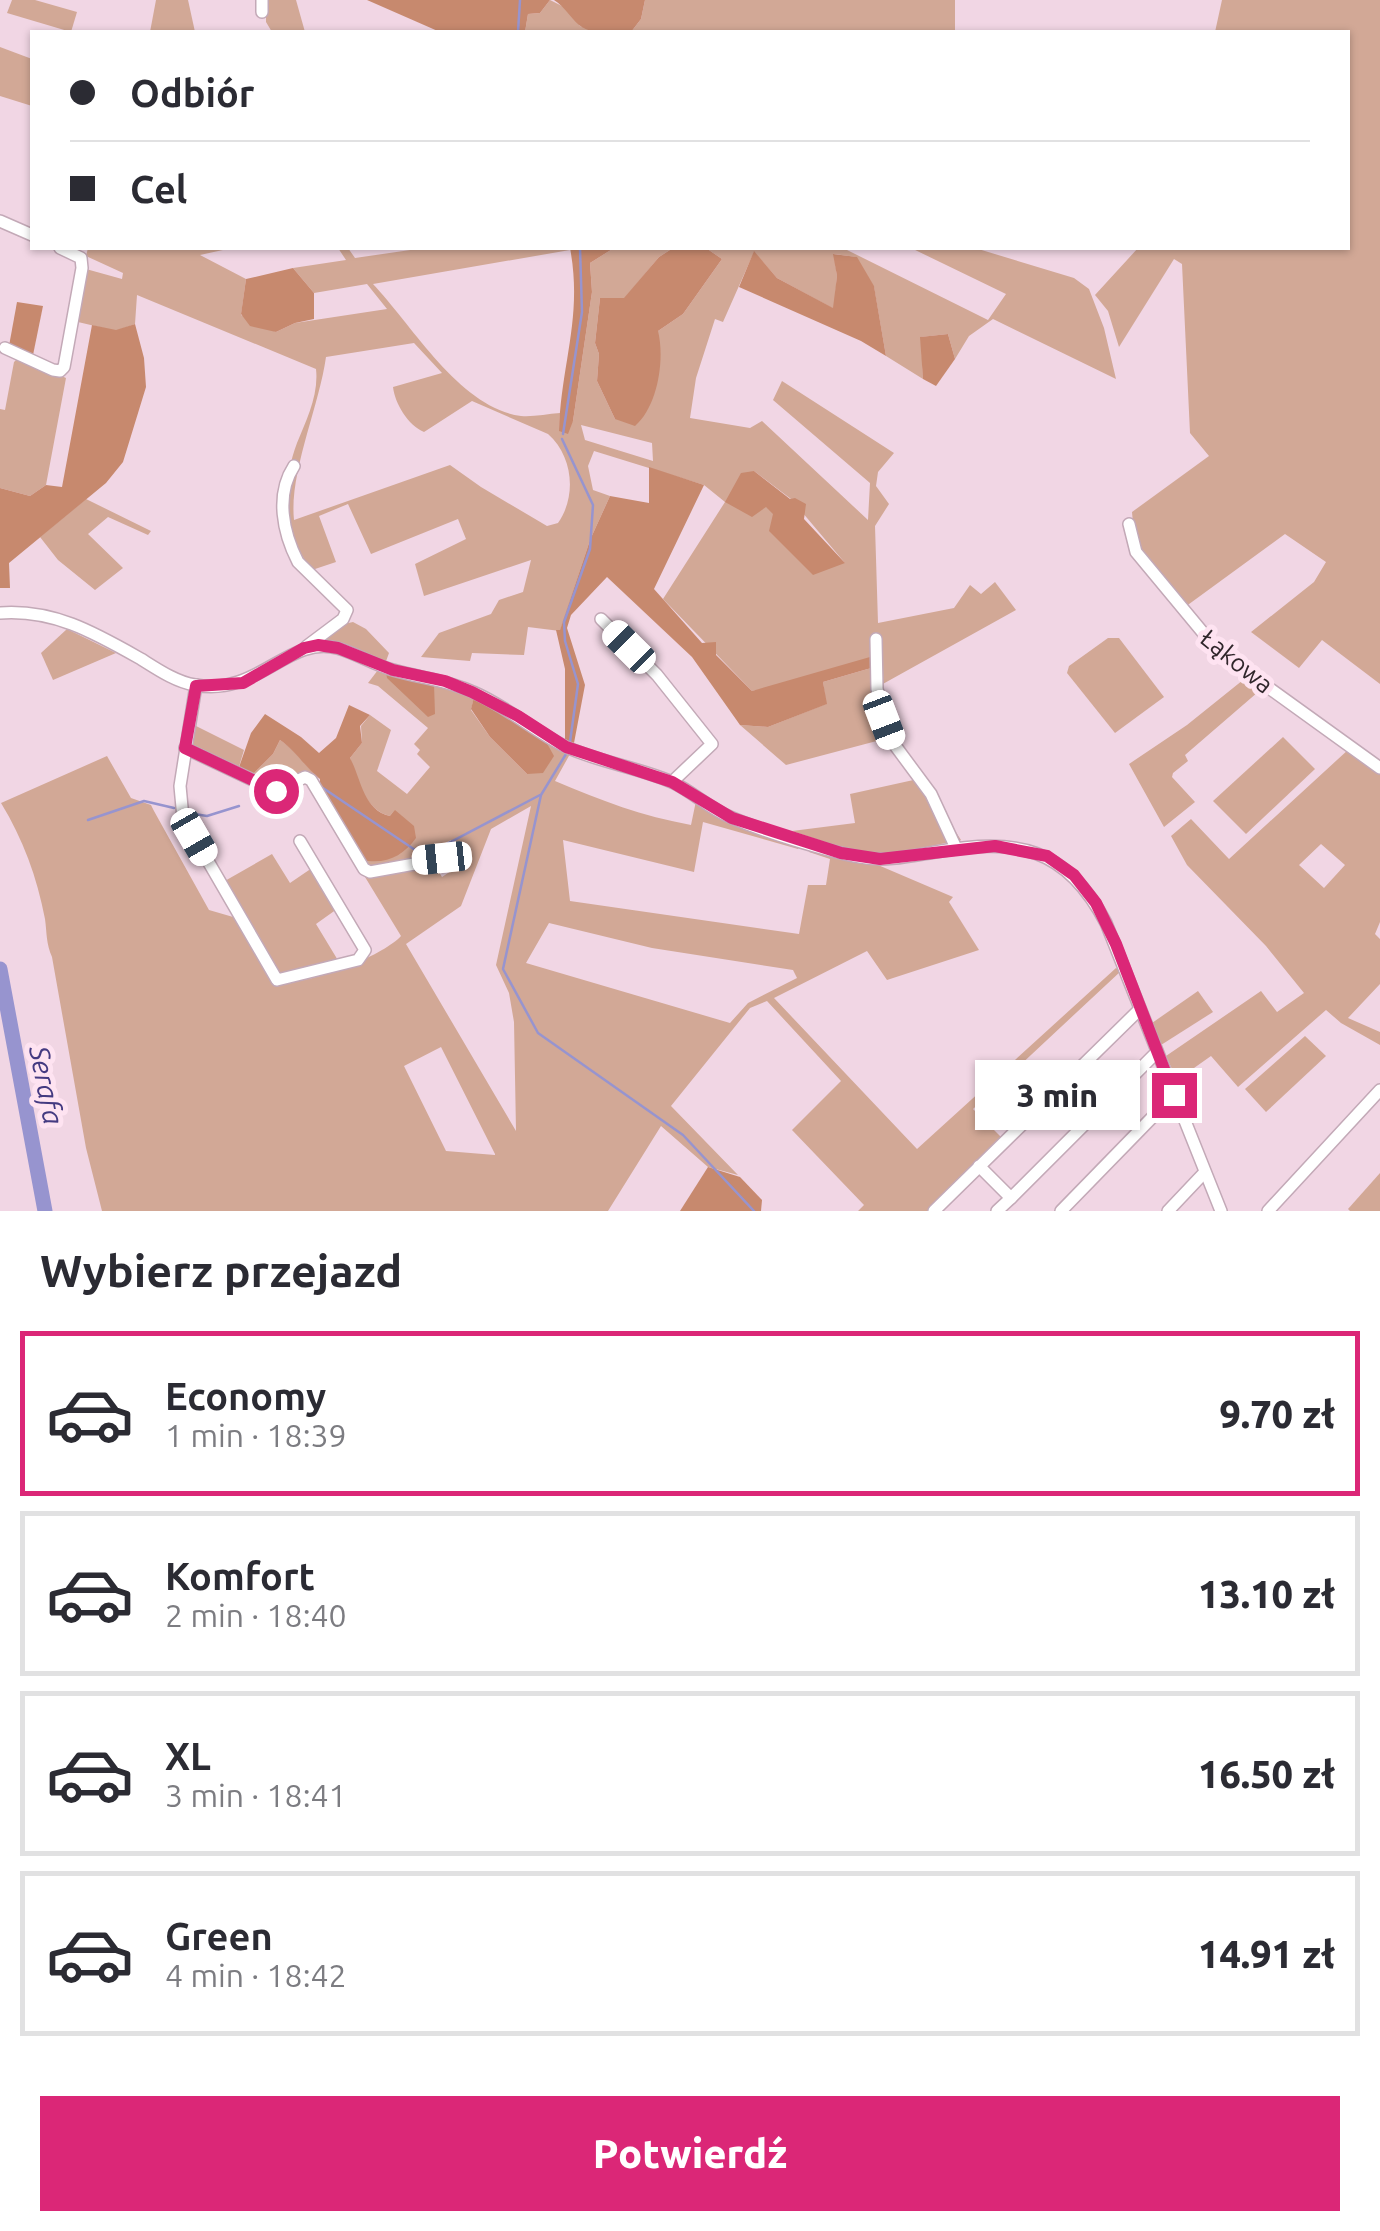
<!DOCTYPE html>
<html lang="pl">
<head>
<meta charset="utf-8">
<style>
  :root { --surface:#fff; --page:#f7f7f7; --text:#2b2b33; --muted:#7c7c81; --line:#e1e1e2; --accent:#db2777 }
  body { margin:0; font-family:Ubuntu,sans-serif; background:var(--page); color:var(--text); height:100vh; display:flex; flex-direction:column; font-size:38px; white-space:nowrap }
  * { box-sizing:border-box; margin:0 }
  p { font-size:32px; color:var(--muted) }
  .icon { flex:none; width:55px; height:55px; fill:none; stroke:currentColor; stroke-width:2; stroke-linecap:round; stroke-linejoin:round }
  .map { position:relative; height:1211px; overflow:hidden }
  .panel { display:flex; flex-direction:column; background:var(--surface); flex:1 }
  .panel>* { flex:none }
  .top-card { position:absolute; left:30px; top:30px; width:1320px; height:220px; border-radius:0px; box-shadow:0 2px 8px #0004; display:grid; align-content:center; height:220px; padding:0 40px; background:var(--surface) }
  .end { position:absolute; width:45px; height:45px; margin:-22px; border:12px solid #db2777; background:#fff; box-shadow:0 0 0 5px #fff }
  .from { border-radius:50% }
  .bubble { position:absolute; height:70px; border-radius:0px; background:var(--surface); box-shadow:0 2px 8px #0004; font-size:32px; font-weight:800; line-height:70px; text-align:center }
  .car { position:absolute; width:30px; height:60px; margin:-30px -15px; border-radius:12px; box-shadow:0 0 8px 2px #0007; background:linear-gradient(#fff 24%,#345 0 40%,#fff 0 76%,#345 0 86%,#fff 0) }
  .top-card b { display:flex; align-items:center; gap:35px; height:95px; font-size:38px }
  .top-card b+b { border-top:2px solid var(--line) }
  .top-card i { width:25px; height:25px; background:var(--text) }
  ul { padding:0; list-style:none }
  li { display:flex; align-items:center; gap:30px; height:165px; margin:0 20px 15px; padding:0 20px; border:5px solid var(--line); border-radius:0px }
  li div { flex:1 }
  li b { display:block; font-size:38px }
  li em { font-style:normal; font-weight:800 }
  li.on { border-color:var(--accent) }
  li>.icon { width:90px; height:90px; stroke-width:1.5 }
  h2 { padding:0 40px; font-size:45px; line-height:120px }
  .action { display:flex; gap:20px; margin-top:auto; padding:20px 40px }
  .action a { flex:1; height:115px; border-radius:0px; background:var(--accent); color:#fff; font-size:40px; font-weight:800; line-height:115px; text-align:center }
  .map>svg:first-child { display:block }
</style>
</head>
<body>
<div class="map">
<svg width="1380" height="1211" viewBox="0 0 1380 1211">
  <rect width="100%" height="100%" fill="#f1d6e4"/>
  <g fill="#d2a896" fill-rule="evenodd">
    <path d="M 12,0 L 35,0 L 77,12 L 71,32 L 7,13 Z"/>
    <path d="M 156,0 L 188,0 L 195,32 L 150,32 Z"/>
    <path d="M 266,0 L 296,0 L 305,32 L 297,30 L 272,32 L 266,22 Z"/>
    <path d="M 550,0 L 568,9 L 580,26 L 598,32 L 525,32 L 528,14 L 540,13 Z"/>
    <path d="M 645,0 L 955,0 L 955,32 L 631,32 L 641,19 Z"/>
    <path d="M 1222,0 L 1380,0 L 1380,684 L 1322,640 L 1299,668 L 1251,632 L 1314,582 L 1326,562 L 1285,534 L 1185,607 C 1161,576 1134,553 1132,512 L 1209,456 L 1190,433 L 1182,264 L 1174,259 L 1119,347 L 1108,311 L 1095,295 L 1138,248 L 1348,248 L 1348,32 L 1215,32 Z"/>
    <path d="M 0,47 L 32,59 L 32,106 L 0,96 Z"/>
    <path d="M 88,248 L 232,248 L 200,255 L 246,279 L 241,315 L 276,332 L 295,323 L 387,309 L 367,284 L 314,293 L 293,268 L 346,260 L 338,248 L 348,248 L 355,258 L 424,248 L 570,248 L 570,250 L 373,284 C 412,325 460,408 521,416 C 533,417 547,414 560,413 L 559,431 L 573,421 L 592,292 L 590,263 L 614,248 L 673,248 L 659,257 L 624,299 L 600,298 L 595,343 L 599,354 L 597,381 L 615,419 L 658,331 L 683,314 L 722,259 L 706,248 L 843,248 L 988,320 L 1006,294 L 911,248 L 975,248 L 1074,278 L 1089,289 L 1104,328 L 1116,379 L 993,319 L 969,336 L 955,359 L 948,334 L 921,337 L 923,379 L 886,356 L 874,287 L 856,257 L 834,254 L 837,276 L 834,309 L 777,278 L 754,252 L 723,322 L 715,319 L 696,378 L 690,418 L 750,428 L 762,421 L 868,520 L 870,483 L 773,400 L 782,381 L 894,453 L 878,472 L 876,486 L 889,504 L 875,526 L 878,623 L 954,608 L 970,585 L 981,594 L 995,582 L 1016,610 L 881,685 L 884,704 L 899,745 L 961,840 L 886,855 L 858,853 L 792,831 L 855,823 L 850,794 L 918,779 L 888,738 L 786,765 L 740,725 L 768,727 L 826,704 L 823,682 L 871,668 L 752,691 L 663,599 L 725,502 L 704,485 L 594,451 L 588,466 L 593,490 L 610,496 L 590,540 L 560,631 L 528,627 L 524,655 L 472,653 L 470,661 L 421,657 L 439,633 L 491,614 L 499,600 L 523,592 L 531,560 L 424,596 L 415,564 L 466,539 L 458,519 L 371,554 L 348,504 L 319,516 L 336,562 L 312,570 C 283,535 281,485 297,443 C 306,421 319,395 316,369 L 137,295 L 135,324 L 116,331 L 78,322 L 76,314 L 86,269 L 122,279 L 123,273 L 86,256 ZM 414,343 L 442,373 L 393,387 C 395,404 408,425 424,432 L 472,401 L 548,434 C 573,456 577,496 558,523 L 547,526 L 481,487 L 450,465 L 294,520 C 289,473 319,407 326,357 ZM 581,425 L 652,443 L 653,461 L 585,440 ZM 754,471 L 791,499 L 845,563 L 766,506 Z"/>
    <path d="M 19,357 L 66,378 L 46,485 L 30,496 L 0,488 L 0,409 L 5,410 L 14,362 Z"/>
    <path d="M 86,499 L 151,531 L 148,535 L 108,517 L 88,534 L 123,568 L 95,590 L 58,560 L 40,537 Z"/>
    <path d="M 353,622 L 366,629 L 389,653 L 385,664 L 353,649 L 325,641 L 344,624 Z"/>
    <path d="M 67,629 L 116,653 L 53,680 L 41,653 Z"/>
    <path d="M 1108,638 L 1119,638 L 1164,697 L 1115,733 L 1067,673 L 1069,666 Z"/>
    <path d="M 378,670 L 474,697 L 471,710 L 490,737 L 527,774 L 544,738 L 570,754 L 555,781 C 602,801 642,816 691,825 L 696,801 L 800,844 L 798,849 L 703,822 L 694,872 L 563,840 L 570,901 L 799,934 L 808,885 L 826,885 L 830,859 L 809,852 L 810,846 L 878,865 L 953,897 L 949,902 L 979,950 L 887,980 L 867,951 L 774,998 L 917,1149 L 1116,968 L 1121,971 L 973,1109 L 1001,1137 L 927,1211 L 858,1211 L 864,1205 L 792,1130 L 841,1081 L 767,1001 L 750,1008 L 671,1106 L 738,1175 L 708,1167 L 661,1126 L 608,1211 L 102,1211 L 86,1148 L 52,957 C 46,943 47,934 45,919 C 37,877 23,839 1,803 L 107,756 L 131,798 L 151,805 L 154,811 L 209,910 L 240,919 L 274,980 C 300,990 383,956 401,936 L 365,877 L 434,864 L 442,877 L 451,871 L 450,862 L 457,852 L 451,840 C 425,854 399,867 369,867 L 362,860 L 394,810 L 390,816 C 366,811 356,779 350,758 L 362,743 L 361,726 L 370,715 L 391,730 L 377,771 L 407,794 L 430,767 L 417,754 L 420,750 L 414,744 L 428,728 L 378,686 L 368,683 ZM 531,806 L 496,965 L 509,993 L 514,1022 L 516,1131 L 406,944 L 461,906 L 491,829 ZM 549,923 L 652,948 L 793,970 L 797,978 L 748,1003 L 730,1023 L 526,963 ZM 441,1047 L 495,1154 L 495,1155 L 446,1151 L 404,1066 Z"/>
    <path d="M 1248,676 L 1260,685 L 1258,692 L 1185,755 L 1188,761 L 1173,773 L 1172,777 L 1195,802 L 1164,827 L 1129,764 L 1187,725 Z"/>
    <path d="M 194,725 L 244,750 L 238,770 L 191,749 Z"/>
    <path d="M 1283,737 L 1315,769 L 1246,834 L 1213,801 Z"/>
    <path d="M 280,740 C 298,752 304,765 320,779 L 306,771 L 274,786 L 251,776 L 273,754 Z"/>
    <path d="M 1349,749 L 1380,771 L 1380,922 L 1375,934 L 1380,939 L 1380,984 L 1348,1018 L 1380,1032 L 1380,1045 L 1341,1023 L 1326,1010 L 1238,1087 L 1211,1056 L 1177,1080 L 1166,1056 L 1261,991 L 1277,1012 L 1304,993 L 1266,946 L 1187,865 L 1171,836 L 1191,819 L 1229,859 ZM 1321,844 L 1345,865 L 1324,888 L 1299,865 Z"/>
    <path d="M 272,854 L 290,883 L 312,868 L 337,909 L 316,924 L 339,962 L 280,977 L 258,934 L 223,882 Z"/>
    <path d="M 1198,991 L 1213,1012 L 1161,1045 L 1152,1023 Z"/>
    <path d="M 1305,1036 L 1326,1056 L 1266,1112 L 1245,1089 Z"/>
    <path d="M 1380,1173 L 1380,1211 L 1350,1211 L 1348,1209 Z"/>
  </g>
  <g fill="#c7896e">
    <path d="M 367,0 L 550,0 L 540,13 L 528,14 L 525,32 L 440,32 Z"/>
    <path d="M 554,0 L 645,0 L 641,19 L 631,32 C 615,33 593,36 579,25 C 570,17 565,7 554,0 Z"/>
    <path d="M 570,248 L 614,248 L 590,263 L 592,292 L 573,421 L 568,434 L 559,431 C 561,364 583,317 570,248 Z"/>
    <path d="M 673,248 L 706,248 L 722,259 L 683,314 L 658,331 C 665,359 658,406 635,426 L 615,419 L 597,381 L 599,354 L 595,343 L 600,298 L 624,298 L 659,257 Z"/>
    <path d="M 754,251 L 777,278 L 833,308 L 837,276 L 833,254 L 857,257 L 874,286 L 886,356 L 861,341 L 739,287 Z"/>
    <path d="M 293,268 L 314,293 L 314,319 L 295,323 L 276,332 L 250,326 L 241,314 L 246,279 Z"/>
    <path d="M 17,302 L 43,306 L 33,355 L 9,346 Z"/>
    <path d="M 135,324 L 144,358 L 146,387 L 123,462 L 106,483 L 9,563 L 10,588 L 0,588 L 0,488 L 30,496 L 46,485 L 62,487 L 92,325 L 116,330 Z"/>
    <path d="M 948,334 L 955,359 L 936,386 L 923,379 L 920,337 Z"/>
    <path d="M 649,467 L 704,485 L 654,589 L 702,643 L 716,642 L 716,655 L 752,691 L 870,657 L 871,668 L 823,682 L 827,704 L 768,727 L 740,725 L 692,657 L 607,577 L 571,615 L 567,628 L 585,685 L 574,743 L 565,740 L 565,669 L 556,630 L 560,630 L 590,540 L 610,496 L 649,503 Z"/>
    <path d="M 754,471 L 790,499 L 795,498 L 806,504 L 804,519 L 845,563 L 813,575 L 769,531 L 773,514 L 766,507 L 752,517 L 725,502 L 741,473 Z"/>
    <path d="M 386,672 L 434,684 L 435,714 L 428,717 L 387,678 Z"/>
    <path d="M 474,697 L 544,738 L 554,756 L 543,773 L 527,774 L 490,737 L 471,709 Z"/>
    <path d="M 349,705 L 370,715 L 360,726 L 362,743 L 350,758 C 361,778 363,810 390,816 L 395,810 L 414,826 L 416,838 C 403,856 386,865 362,860 L 320,789 L 320,779 C 304,766 297,752 280,740 L 273,754 L 251,776 L 238,770 L 251,733 L 265,714 L 301,737 L 319,753 L 336,738 Z"/>
    <path d="M 708,1167 L 740,1177 L 762,1200 L 761,1211 L 680,1211 Z"/>
  </g>
  <g fill="none" stroke-linecap="round" stroke-linejoin="round">
    <g stroke="#9794cf" stroke-width="2.5">
      <path d="M 518,32 L 520,0"/>
      <path d="M 563,434 L 582,312 L 580,248"/>
      <path d="M 562,439 L 593,505 L 590,549 L 564,622 L 565,641 L 578,684 L 570,742"/>
      <path d="M 566,754 L 541,795 L 503,969 L 538,1033 L 683,1135 L 754,1211"/>
      <path d="M 320,786 L 424,856 L 540,795"/>
      <path d="M 188,813 L 207,816 L 239,806"/>
      <path d="M 88,820 L 144,801 L 174,808"/>
    </g>
    <path stroke="#9794cf" stroke-width="15" d="M 0,969 L 45,1211"/>
    <g stroke="#c3a9b7" stroke-width="14">
      <g id="minor">
        <path d="M 262,0 L 262,12"/>
        <path d="M 0,221 L 32,235"/>
        <path d="M 5,348 L 53,370 L 60,371 L 64,367 L 82,268 L 81,258 L 60,248"/>
        <path d="M 294,466 C 275,495 283,533 298,562 L 347,610 L 343,619 L 307,646"/>
        <path d="M 1129,524 L 1136,552 L 1219,652 L 1380,768"/>
        <path d="M 0,613 C 54,609 95,633 141,659 C 157,669 176,682 195,685 C 258,697 288,635 337,648 C 356,653 374,665 393,670 C 420,678 447,680 473,692 C 506,706 533,730 564,746 C 598,762 637,767 672,782 C 693,792 709,808 730,817 C 762,831 826,851 860,857 C 885,862 911,856 935,852 C 1016,838 1066,846 1106,923 L 1221,1211"/>
        <path d="M 601,619 L 657,675 L 712,744 L 672,782"/>
        <path d="M 876,639 L 877,689 L 891,740 L 931,794 L 956,848"/>
        <path d="M 196,685 L 180,786 L 183,818 L 277,980 L 358,960 L 365,950 L 300,841"/>
        <path d="M 185,748 L 276,791 L 305,777 L 311,780 L 364,869 L 370,872 L 442,859"/>
        <path d="M 979,1166 L 1011,1198 L 997,1211"/>
        <path d="M 1011,1198 L 1157,1052"/>
        <path d="M 934,1211 L 1140,1009"/>
        <path d="M 1061,1211 L 1174,1095"/>
        <path d="M 1168,1211 L 1204,1173"/>
        <path d="M 1268,1211 L 1380,1090"/>
      </g>
    </g>
    <use href="#minor" stroke="#fff" stroke-width="11"/>
  </g>
  <g fill="none" stroke-linecap="round" stroke-linejoin="round">
    <path stroke="#db2777" stroke-width="12" d="M 276,791 L 185,748 L 196,686 L 243,683 L 304,648 L 318,645 L 338,648 L 393,670 L 445,681 L 472,692 L 518,716 L 566,747 L 672,782 L 732,818 L 841,853 L 880,859 L 995,846 L 1047,856 L 1074,875 L 1096,903 L 1116,944 L 1174,1095"/>
  </g>
  <g text-anchor="middle" dominant-baseline="central" stroke-width="10" stroke-linejoin="round" paint-order="stroke">
    <g font-size="25" fill="#30262b" stroke="#fee3f1">
      <text transform="translate(1237 661) rotate(39)">Łąkowa</text>
    </g>
    <g font-size="28" font-style="italic" fill="#443a81" stroke="#fee3f1">
      <text transform="translate(47 1085) rotate(79)">Serafa</text>
    </g>
  </g>
</svg>
<i class="end from" style="left:276px;top:791px"></i>
<i class="end" style="left:1174px;top:1095px"></i>
<div class="bubble" style="left:975px;top:1060px;width:165px">3 min</div>
<i class="car" style="left:629px;top:647px;rotate:315deg"></i>
<i class="car" style="left:884px;top:720px;rotate:159deg"></i>
<i class="car" style="left:194px;top:837px;rotate:150deg"></i>
<i class="car" style="left:442px;top:858px;rotate:264deg"></i>
<div class="top-card">
<b><i class="from"></i>Odbiór</b>
<b><i></i>Cel</b>
</div>
</div>
<section class="panel">
<h2>Wybierz przejazd</h2>
<ul>
<li class="on"><svg class="icon" aria-label="car" viewBox="0 0 24 24"><path d="M5 17H2v-5l4-1 3-4h7l3 4 3 1v5h-3M9 17h6M6 11h13"/><circle cx="7" cy="17" r="2"/><circle cx="17" cy="17" r="2"/></svg><div><b>Economy</b><p>1 min · 18:39</p></div><em>9.70 zł</em></li>
<li><svg class="icon" aria-label="car" viewBox="0 0 24 24"><path d="M5 17H2v-5l4-1 3-4h7l3 4 3 1v5h-3M9 17h6M6 11h13"/><circle cx="7" cy="17" r="2"/><circle cx="17" cy="17" r="2"/></svg><div><b>Komfort</b><p>2 min · 18:40</p></div><em>13.10 zł</em></li>
<li><svg class="icon" aria-label="car" viewBox="0 0 24 24"><path d="M5 17H2v-5l4-1 3-4h7l3 4 3 1v5h-3M9 17h6M6 11h13"/><circle cx="7" cy="17" r="2"/><circle cx="17" cy="17" r="2"/></svg><div><b>XL</b><p>3 min · 18:41</p></div><em>16.50 zł</em></li>
<li><svg class="icon" aria-label="car" viewBox="0 0 24 24"><path d="M5 17H2v-5l4-1 3-4h7l3 4 3 1v5h-3M9 17h6M6 11h13"/><circle cx="7" cy="17" r="2"/><circle cx="17" cy="17" r="2"/></svg><div><b>Green</b><p>4 min · 18:42</p></div><em>14.91 zł</em></li>
</ul>
<div class="action"><a>Potwierdź</a></div>
</section>
</body>
</html>
